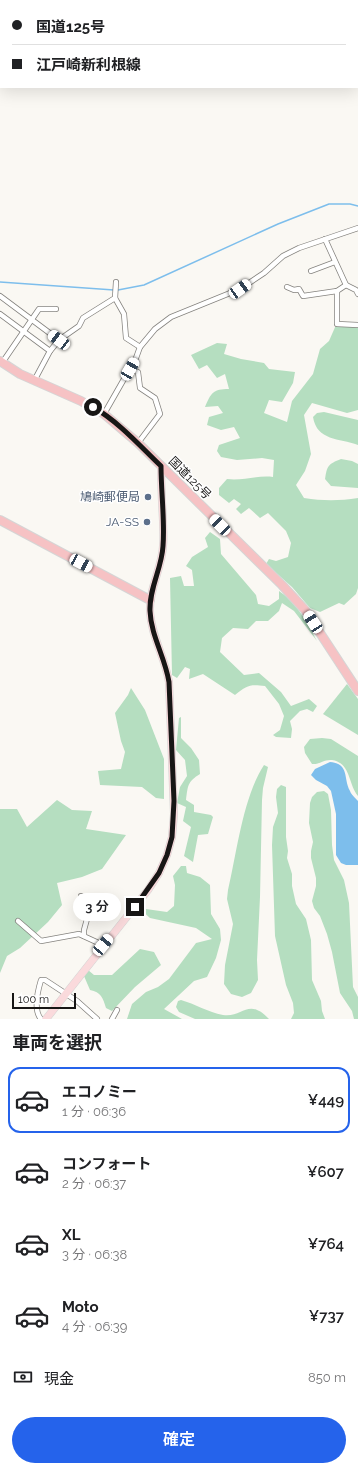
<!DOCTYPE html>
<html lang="ja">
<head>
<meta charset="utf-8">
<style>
  :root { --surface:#fff; --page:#f2f2f2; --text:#202124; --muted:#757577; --line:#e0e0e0; --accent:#2563eb }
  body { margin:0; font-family:Raleway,"Noto Sans JP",sans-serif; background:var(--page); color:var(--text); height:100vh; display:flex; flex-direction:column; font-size:15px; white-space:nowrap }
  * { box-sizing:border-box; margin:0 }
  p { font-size:13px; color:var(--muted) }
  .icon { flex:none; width:22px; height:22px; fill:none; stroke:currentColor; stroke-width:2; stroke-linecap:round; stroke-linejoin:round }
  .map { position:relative; height:1019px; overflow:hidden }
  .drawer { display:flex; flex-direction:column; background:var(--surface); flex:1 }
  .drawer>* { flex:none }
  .top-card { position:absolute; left:0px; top:0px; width:358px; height:88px; box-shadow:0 4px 16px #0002; display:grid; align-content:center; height:88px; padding:0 12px; background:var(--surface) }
  .scale { position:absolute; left:12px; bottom:10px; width:64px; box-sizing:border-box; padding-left:4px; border:2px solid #171615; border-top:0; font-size:11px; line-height:14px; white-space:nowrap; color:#171615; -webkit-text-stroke:3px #fff; paint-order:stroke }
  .end { position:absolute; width:18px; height:18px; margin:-9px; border:5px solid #171615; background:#fff; box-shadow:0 0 0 2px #fff }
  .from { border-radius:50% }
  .bubble { position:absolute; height:28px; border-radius:14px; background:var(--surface); box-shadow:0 4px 16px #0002; font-size:13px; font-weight:600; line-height:28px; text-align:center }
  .car { position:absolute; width:12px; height:24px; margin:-12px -6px; border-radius:5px; box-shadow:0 0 3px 1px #0007; background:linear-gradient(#fff 24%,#345 0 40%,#fff 0 76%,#345 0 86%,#fff 0) }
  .top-card b { display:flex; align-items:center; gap:14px; height:38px; font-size:15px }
  .top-card b+b { border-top:1px solid var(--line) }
  .top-card i { width:10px; height:10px; background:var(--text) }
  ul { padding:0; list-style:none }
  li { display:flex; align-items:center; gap:12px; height:66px; margin:0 8px 6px; padding:0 4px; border:2px solid transparent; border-radius:12px }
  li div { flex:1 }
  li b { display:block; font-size:15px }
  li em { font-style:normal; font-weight:600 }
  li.active { border-color:var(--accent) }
  li>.icon { width:36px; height:36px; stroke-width:1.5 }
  h2 { padding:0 12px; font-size:18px; line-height:48px }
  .pay { display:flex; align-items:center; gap:10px; height:44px; padding:0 12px; font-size:15px }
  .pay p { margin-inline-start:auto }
  .button { display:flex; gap:8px; margin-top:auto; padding:8px 12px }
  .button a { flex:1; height:46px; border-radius:24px; background:var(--accent); color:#fff; font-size:16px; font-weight:600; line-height:46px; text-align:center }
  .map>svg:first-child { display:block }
</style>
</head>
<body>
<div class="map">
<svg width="358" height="1019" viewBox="0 0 358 1019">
  <rect width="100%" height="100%" fill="#faf8f3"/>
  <g fill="#b5dec0">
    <path d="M 336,325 L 358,326 L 358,410 L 347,413 L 312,403 L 304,415 L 311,454 L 305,471 L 296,485 L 304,498 C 323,501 339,501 358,498 L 358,588 L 356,594 L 344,605 L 339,603 L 320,612 L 310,608 L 292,587 L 266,564 L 269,559 L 276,561 L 288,557 L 291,543 L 286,531 L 268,513 L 260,518 L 249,508 L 241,514 L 236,509 L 241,504 L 234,499 L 229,503 L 219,495 L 219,488 L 227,479 C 243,481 258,475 273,477 L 274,460 L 262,458 L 237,460 L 221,457 L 217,451 L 219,445 L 240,438 L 234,427 L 221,430 L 207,425 L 209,417 L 223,413 L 218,406 L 205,407 C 211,393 213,389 229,389 L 225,374 L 217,378 L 207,365 L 199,369 L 191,355 L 217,343 L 227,344 L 224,354 L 241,359 L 264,363 L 269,369 L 295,372 L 293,383 L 282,402 L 269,400 L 264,413 L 287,422 L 292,401 L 313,374 L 320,349 L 329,341 Z"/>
    <path d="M 324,412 L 358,420 L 358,445 C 339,438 317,441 313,417 L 317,413 Z"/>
    <path d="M 341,459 L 352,461 L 358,464 L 358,488 L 331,486 L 325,479 C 327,466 328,464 341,459 Z"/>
    <path d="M 210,532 L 220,539 L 221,554 L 256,595 L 258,604 L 269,606 L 279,599 L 279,591 C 297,603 307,622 317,641 L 294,611 L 282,603 L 279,611 L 268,621 L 256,621 L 248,629 L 233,628 L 222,638 L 220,652 L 244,675 L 259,673 L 281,692 L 291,706 L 309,699 L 317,706 L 313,712 L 307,709 L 300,711 L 290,721 L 292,729 L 291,738 L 276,737 L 273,735 L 280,730 L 284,716 L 279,704 L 265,686 C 250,684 247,685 235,695 L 203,674 L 189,679 L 190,669 L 185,667 L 177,678 L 172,675 L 170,578 L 181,576 L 184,586 L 194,586 L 192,570 L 186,566 L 192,557 L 208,547 L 205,538 Z"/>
    <path d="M 347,684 L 358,699 L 358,735 L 323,714 Z"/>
    <path d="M 131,688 L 145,710 L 164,759 L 164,799 L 156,798 L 142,787 L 100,785 L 98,771 L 121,769 L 125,752 L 121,741 L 115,713 L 128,695 Z"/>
    <path d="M 181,717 L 181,738 L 191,748 L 199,760 L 200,774 C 187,782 188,786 186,800 L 194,805 L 194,812 L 211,815 L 213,817 L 208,834 L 198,835 L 193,862 L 184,856 L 191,827 L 183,821 L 186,807 L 177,803 L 180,787 L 187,776 L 185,760 L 176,750 L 179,718 Z"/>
    <path d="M 322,738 L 331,739 L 358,756 L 358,796 C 348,784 351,763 332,760 C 324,759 319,765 312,764 L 305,753 L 304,747 L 310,739 Z"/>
    <path d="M 264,765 L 268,767 L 263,788 L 262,800 L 260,897 L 257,960 L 258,980 L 251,993 L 242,997 L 231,994 L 224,984 L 225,965 L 233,924 L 227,899 L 228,890 C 237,852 243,797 264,765 Z"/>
    <path d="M 281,785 L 286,787 L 286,837 L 288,851 L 287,858 L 292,874 L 292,886 L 296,904 L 306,919 L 311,940 L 312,980 L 321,1001 L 322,1011 L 325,1019 L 291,1019 L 294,1013 L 293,1003 L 286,985 L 275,936 L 272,845 L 273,827 L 278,813 L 276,797 L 277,789 Z"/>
    <path d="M 324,791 L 328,794 L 331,810 L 332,845 L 334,860 L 344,880 L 349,903 L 353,987 L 358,997 L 358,1019 L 354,1019 L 352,1011 L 340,993 L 332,952 L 327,934 L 320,916 L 314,908 L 312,901 L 316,886 L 316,878 L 311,858 L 311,851 L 313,842 L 309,823 L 310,803 L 312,797 L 317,792 Z"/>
    <path d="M 57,800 L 72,810 L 92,811 L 86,829 L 126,835 L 102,869 L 82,877 L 57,883 L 62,905 L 48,922 L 20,948 L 7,956 L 0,973 L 0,809 L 17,809 L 27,827 Z"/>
    <path d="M 181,866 L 186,866 L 187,873 L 200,877 L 210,885 L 211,914 L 220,929 L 221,940 L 216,958 L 207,977 L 194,981 L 164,1009 L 182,1019 L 127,1019 L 132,1004 L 146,992 L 158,987 L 169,979 L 196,943 L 212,939 L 196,928 L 150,918 L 139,908 L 167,912 L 174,906 L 175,885 L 173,876 Z"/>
    <path d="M 140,949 L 154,952 L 161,965 L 135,987 L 112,1011 L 106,1008 C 103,998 101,992 90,990 L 84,976 L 88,970 L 94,975 L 112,975 Z"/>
    <path d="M 181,1000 C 195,1004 208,1012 223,1015 C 243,1018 248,997 269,1019 L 195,1019 L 179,1012 L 176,1007 L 178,1001 Z"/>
  </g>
  <path fill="#7dbeec" d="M 330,762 C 350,764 343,778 350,791 C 351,794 355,798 358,801 L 358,865 L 346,865 L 341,863 L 336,855 L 336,814 L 331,791 L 327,786 L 316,780 L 311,775 L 315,769 Z"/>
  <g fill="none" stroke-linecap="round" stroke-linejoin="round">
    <g stroke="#7dbeec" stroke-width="1.5">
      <path d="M 0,282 L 114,290"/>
      <path d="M 118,290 L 144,285 L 278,224 L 329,204 L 350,204 L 358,206"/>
    </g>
    <g stroke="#7dbeec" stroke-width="8">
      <path d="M 158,0 L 158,1"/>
      <path d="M 357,73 L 358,73"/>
    </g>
    <g stroke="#85837f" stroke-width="6">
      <g id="street">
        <path d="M 325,239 L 346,285"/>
        <path d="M 311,271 L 335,262"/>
        <path d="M 287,287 L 294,290 L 299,289 L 303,296 L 337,291 L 346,285 L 356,290 L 358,294"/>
        <path d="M 337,291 L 337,324 L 358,325"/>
        <path d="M 0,296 L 59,340"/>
        <path d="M 115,298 L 124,314 L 126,338 L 140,347"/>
        <path d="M 0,314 L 50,351"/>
        <path d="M 2,363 L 39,309 L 56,309"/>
        <path d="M 130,369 L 138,372 L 140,388 L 155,398 L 160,414 L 138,443"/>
        <path d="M 34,381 L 50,351 L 59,340 L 79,326 L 83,318 L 115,298 L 116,282"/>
        <path d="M 104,414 L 136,358 L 140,347 L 155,329 L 171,317 L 240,289 L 264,273 L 283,256 L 299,248 L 358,228"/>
        <path d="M 81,896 L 82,914 L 87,919 L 84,930 L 84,936"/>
        <path d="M 18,921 L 41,941 L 79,934 L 103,945"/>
        <path d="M 41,1019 C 33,1010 38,990 41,980 L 45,980 L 77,1001 L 97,1019"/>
        <path d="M 112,1019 L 117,1010"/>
      </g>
    </g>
    <g stroke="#85837f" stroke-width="8">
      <g id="secondary">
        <path d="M 10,1 L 11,0"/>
        <path d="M 0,25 L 1,23"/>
      </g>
    </g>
    <g stroke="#d5d5d5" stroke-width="8">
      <path id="primary" d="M 46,1019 L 148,890 L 159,873 L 167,855 L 172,837 L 174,814 L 169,682 C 165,657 151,636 150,611 C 149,588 162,568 163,546 C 164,538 163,529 163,521 C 162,503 161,485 161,466"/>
    </g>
    <g stroke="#d5d5d5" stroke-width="10">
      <g id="highway">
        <path d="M 0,361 L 20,374 L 81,401 L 104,414 L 138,443 L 282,585 L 305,610 L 358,691"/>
        <path d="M 0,520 L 150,600"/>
      </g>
    </g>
    <use href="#street" stroke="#fff" stroke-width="4.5"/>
    <use href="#secondary" stroke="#fceded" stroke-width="6"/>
    <use href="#primary" stroke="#fadadc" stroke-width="7"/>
    <use href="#highway" stroke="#f6c2c4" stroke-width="8"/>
  </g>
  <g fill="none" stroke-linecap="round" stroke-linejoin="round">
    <path stroke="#171615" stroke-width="5" d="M 93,407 C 119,422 140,446 161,466 C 161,492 165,521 163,546 C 162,568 149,588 150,611 C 151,636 165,657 169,682 L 174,801 L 172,837 L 167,855 L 159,873 L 135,907"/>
  </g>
  <g fill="#5c6f8a" stroke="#fff" stroke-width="1.5">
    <circle cx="148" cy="497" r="4"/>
    <circle cx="147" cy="522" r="4"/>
  </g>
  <g text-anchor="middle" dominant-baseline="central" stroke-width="3" stroke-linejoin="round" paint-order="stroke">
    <g font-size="12" fill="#171615" stroke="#fff">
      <text transform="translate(190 478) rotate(45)">国道125号</text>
    </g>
    <g font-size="12" fill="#4e5e75" stroke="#fff" text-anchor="end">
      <text x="140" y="497">鳩崎郵便局</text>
      <text x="139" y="522">JA-SS</text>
    </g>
  </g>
</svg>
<div class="scale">100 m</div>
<i class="end from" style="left:93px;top:407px"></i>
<i class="end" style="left:135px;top:907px"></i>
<div class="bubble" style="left:73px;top:893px;width:48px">3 分</div>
<i class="car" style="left:240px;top:289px;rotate:55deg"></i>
<i class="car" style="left:59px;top:340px;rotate:307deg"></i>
<i class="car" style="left:130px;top:369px;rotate:30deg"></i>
<i class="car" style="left:220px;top:525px;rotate:315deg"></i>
<i class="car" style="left:81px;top:563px;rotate:118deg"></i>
<i class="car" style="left:313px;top:622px;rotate:327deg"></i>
<i class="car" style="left:103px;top:945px;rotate:40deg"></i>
<div class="top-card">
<b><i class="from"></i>国道125号</b>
<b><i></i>江戸崎新利根線</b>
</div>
</div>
<section class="drawer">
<h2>車両を選択</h2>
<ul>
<li class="active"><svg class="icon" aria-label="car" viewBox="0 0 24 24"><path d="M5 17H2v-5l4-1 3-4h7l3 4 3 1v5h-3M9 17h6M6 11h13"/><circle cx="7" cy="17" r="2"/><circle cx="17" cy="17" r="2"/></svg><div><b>エコノミー</b><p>1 分 · 06:36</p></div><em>¥449</em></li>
<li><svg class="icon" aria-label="car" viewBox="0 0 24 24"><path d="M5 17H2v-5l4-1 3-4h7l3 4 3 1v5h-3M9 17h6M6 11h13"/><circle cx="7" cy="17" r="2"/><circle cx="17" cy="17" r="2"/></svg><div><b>コンフォート</b><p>2 分 · 06:37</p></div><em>¥607</em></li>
<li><svg class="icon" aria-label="car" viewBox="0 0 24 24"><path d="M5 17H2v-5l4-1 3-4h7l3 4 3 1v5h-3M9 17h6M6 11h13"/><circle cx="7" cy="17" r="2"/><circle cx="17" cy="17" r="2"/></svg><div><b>XL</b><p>3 分 · 06:38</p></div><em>¥764</em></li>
<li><svg class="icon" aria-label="car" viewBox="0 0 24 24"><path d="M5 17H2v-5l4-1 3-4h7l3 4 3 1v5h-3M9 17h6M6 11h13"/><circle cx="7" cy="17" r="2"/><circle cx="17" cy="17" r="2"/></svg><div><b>Moto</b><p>4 分 · 06:39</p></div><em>¥737</em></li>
</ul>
<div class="pay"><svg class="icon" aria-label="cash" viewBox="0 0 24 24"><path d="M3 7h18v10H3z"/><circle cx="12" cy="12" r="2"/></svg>現金<p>850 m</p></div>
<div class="button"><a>確定</a></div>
</section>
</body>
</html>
